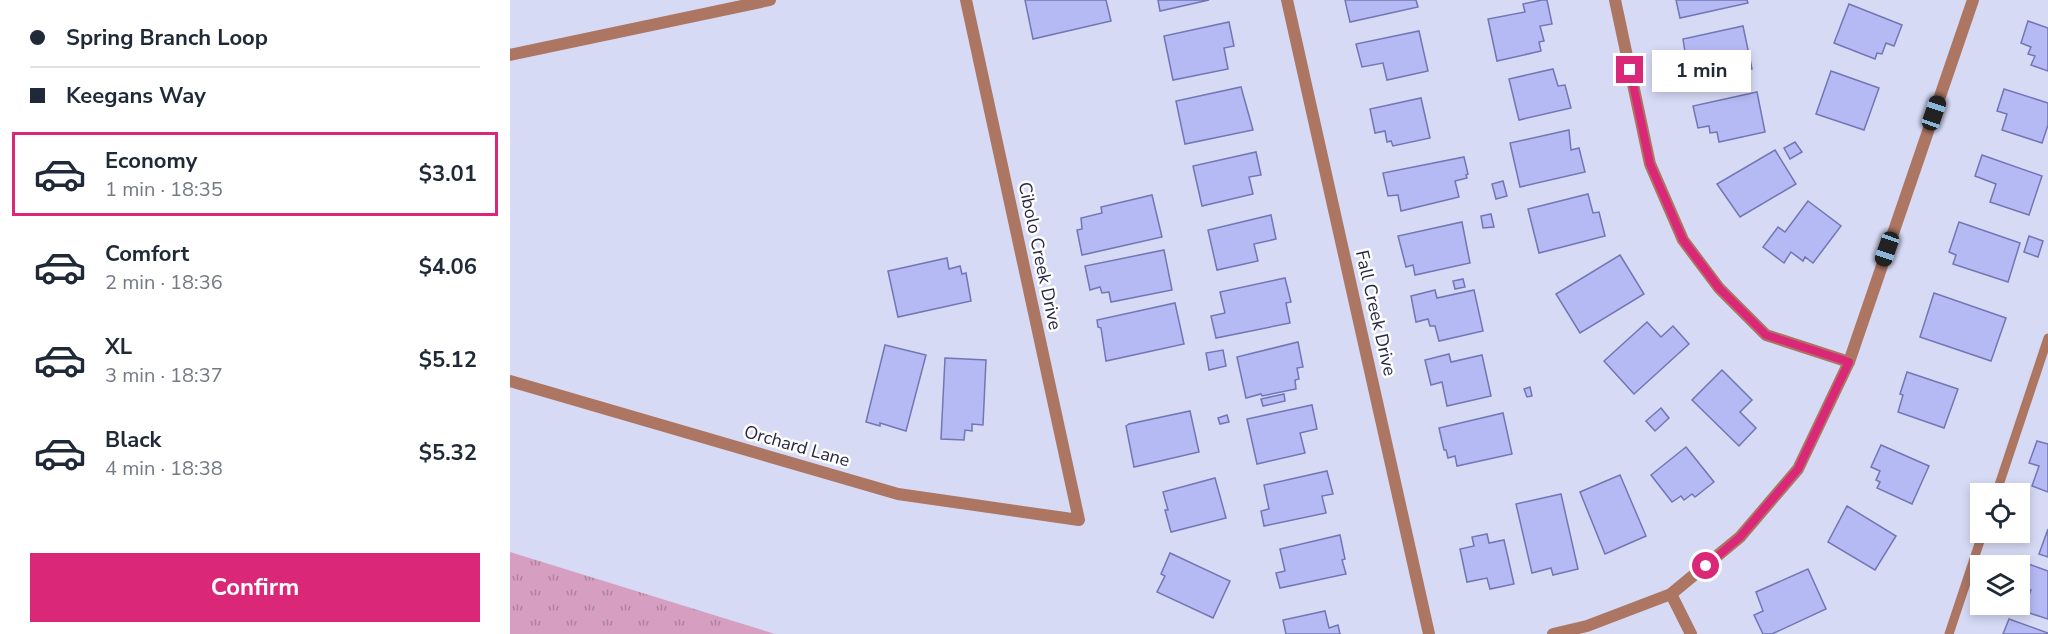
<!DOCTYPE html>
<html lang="en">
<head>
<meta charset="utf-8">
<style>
  :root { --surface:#fff; --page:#f2f2f3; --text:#1f2937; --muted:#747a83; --line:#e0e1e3; --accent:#db2777 }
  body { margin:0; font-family:"Nunito Sans",sans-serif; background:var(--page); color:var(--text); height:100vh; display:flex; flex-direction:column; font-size:22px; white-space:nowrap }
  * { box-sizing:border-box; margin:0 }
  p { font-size:20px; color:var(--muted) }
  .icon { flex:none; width:33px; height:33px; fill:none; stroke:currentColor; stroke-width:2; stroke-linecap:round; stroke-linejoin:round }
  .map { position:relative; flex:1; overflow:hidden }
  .drawer { display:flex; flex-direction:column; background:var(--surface); width:510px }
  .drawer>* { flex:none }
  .top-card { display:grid; align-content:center; height:132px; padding:0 30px; background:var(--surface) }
  .controls { position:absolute; left:1460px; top:483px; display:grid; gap:12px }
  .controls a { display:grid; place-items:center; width:60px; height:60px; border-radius:0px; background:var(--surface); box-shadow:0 3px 9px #0003; font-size:30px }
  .end { position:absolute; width:27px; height:27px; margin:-14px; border:8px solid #db2777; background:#fff; box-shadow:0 0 0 3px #fff }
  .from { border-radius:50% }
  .bubble { position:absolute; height:42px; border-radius:0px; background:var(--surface); box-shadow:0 3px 9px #0003; font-size:20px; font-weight:700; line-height:42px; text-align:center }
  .car { position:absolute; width:18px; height:36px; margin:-18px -9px; border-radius:8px; box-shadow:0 0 4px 2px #0007; background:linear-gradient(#222 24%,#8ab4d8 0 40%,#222 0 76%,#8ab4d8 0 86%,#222 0) }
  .top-card b { display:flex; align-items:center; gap:21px; height:57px; font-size:22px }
  .top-card b+b { border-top:2px solid var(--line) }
  .top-card i { width:15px; height:15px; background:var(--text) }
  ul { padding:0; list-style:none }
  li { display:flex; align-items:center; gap:18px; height:84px; margin:0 12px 9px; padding:0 18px; border:3px solid transparent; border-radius:0px }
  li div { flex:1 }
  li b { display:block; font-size:22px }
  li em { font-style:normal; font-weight:700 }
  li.current { border-color:var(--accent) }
  li>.icon { width:54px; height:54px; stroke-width:1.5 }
  .primary-button { display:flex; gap:12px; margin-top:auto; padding:12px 30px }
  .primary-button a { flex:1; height:69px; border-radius:0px; background:var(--accent); color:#fff; font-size:24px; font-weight:700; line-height:69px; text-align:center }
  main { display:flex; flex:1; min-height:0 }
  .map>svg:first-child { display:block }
</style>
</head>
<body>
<main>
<section class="drawer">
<div class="top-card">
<b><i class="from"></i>Spring Branch Loop</b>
<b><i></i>Keegans Way</b>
</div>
<ul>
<li class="current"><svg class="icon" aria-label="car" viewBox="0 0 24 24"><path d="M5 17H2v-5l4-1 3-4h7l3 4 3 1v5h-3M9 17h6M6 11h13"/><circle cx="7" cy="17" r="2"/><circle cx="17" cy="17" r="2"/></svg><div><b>Economy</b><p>1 min · 18:35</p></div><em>$3.01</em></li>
<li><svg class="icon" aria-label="car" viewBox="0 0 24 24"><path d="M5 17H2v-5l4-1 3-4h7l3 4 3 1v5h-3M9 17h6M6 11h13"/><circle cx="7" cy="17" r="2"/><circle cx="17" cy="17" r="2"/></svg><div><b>Comfort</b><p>2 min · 18:36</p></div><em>$4.06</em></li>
<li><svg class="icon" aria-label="car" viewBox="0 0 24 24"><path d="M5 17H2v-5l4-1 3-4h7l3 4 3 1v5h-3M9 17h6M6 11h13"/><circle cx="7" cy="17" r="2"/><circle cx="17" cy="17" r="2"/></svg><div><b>XL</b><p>3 min · 18:37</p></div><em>$5.12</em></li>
<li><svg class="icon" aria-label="car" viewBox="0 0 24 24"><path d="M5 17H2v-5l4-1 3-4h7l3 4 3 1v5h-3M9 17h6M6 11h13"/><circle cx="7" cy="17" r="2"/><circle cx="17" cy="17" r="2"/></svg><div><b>Black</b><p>4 min · 18:38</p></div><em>$5.32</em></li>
</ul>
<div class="primary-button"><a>Confirm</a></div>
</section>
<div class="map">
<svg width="1538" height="634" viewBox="0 0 1538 634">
  <defs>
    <pattern id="grass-tufts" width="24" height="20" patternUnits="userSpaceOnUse" patternTransform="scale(1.5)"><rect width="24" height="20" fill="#d69fc2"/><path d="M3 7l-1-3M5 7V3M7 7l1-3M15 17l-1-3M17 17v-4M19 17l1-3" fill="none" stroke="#ad829f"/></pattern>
  </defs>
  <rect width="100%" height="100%" fill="#d7daf5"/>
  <path fill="url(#grass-tufts)" d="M 0,552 L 265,634 L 0,634 Z"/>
  <g fill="#b5baf5" stroke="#7276b3" stroke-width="1.5">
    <path d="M 515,0 L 596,0 L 601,21 L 523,39 Z"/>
    <path d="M 648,0 L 699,0 L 650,11 Z"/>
    <path d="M 835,0 L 906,0 L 908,7 L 840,22 Z"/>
    <path d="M 1032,0 L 1037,0 L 1042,24 L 1030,26 L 1034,41 L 1029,42 L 1031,51 L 987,61 L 978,19 L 1015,12 L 1013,4 Z"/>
    <path d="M 1166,0 L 1237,0 L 1238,3 L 1170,18 Z"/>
    <path d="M 1339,4 L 1392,25 L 1384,46 L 1376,43 L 1372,54 L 1367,53 L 1365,59 L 1324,43 Z"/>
    <path d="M 1518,21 L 1538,28 L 1538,71 L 1521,65 L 1525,56 L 1518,54 L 1521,47 L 1511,43 Z"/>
    <path d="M 719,22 L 724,46 L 714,48 L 718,69 L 663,80 L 654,36 Z"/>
    <path d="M 1233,26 L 1242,69 L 1177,83 L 1172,59 L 1176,58 L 1173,39 Z"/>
    <path d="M 909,31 L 918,71 L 877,80 L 873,63 L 852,67 L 846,44 Z"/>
    <path d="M 1043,69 L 1048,86 L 1055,85 L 1061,108 L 1009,120 L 999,79 Z"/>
    <path d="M 1321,71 L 1369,88 L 1354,130 L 1306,114 Z"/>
    <path d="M 731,87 L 743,130 L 675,144 L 666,101 Z"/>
    <path d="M 1494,89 L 1538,103 L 1538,125 L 1532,143 L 1492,130 L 1497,114 L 1487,111 Z"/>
    <path d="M 1247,92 L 1255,132 L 1209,142 L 1207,132 L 1200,133 L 1199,126 L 1188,128 L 1183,106 Z"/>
    <path d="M 911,98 L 920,138 L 883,146 L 881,141 L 877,142 L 875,131 L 865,133 L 860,109 Z"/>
    <path d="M 1059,130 L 1061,150 L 1069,148 L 1075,172 L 1010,187 L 1000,143 Z"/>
    <path d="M 1285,142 L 1292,152 L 1280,159 L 1274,148 Z"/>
    <path d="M 1265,150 L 1286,184 L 1230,217 L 1207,184 Z"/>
    <path d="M 746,152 L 751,175 L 739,177 L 743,194 L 692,206 L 683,166 Z"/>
    <path d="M 1472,155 L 1532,176 L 1519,215 L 1480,202 L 1486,184 L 1465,176 Z"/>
    <path d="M 954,157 L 958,174 L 956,175 L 957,178 L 945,181 L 949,197 L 891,211 L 888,195 L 878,196 L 873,173 Z"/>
    <path d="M 993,181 L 997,196 L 986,199 L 982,184 Z"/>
    <path d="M 1078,194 L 1083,213 L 1089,212 L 1095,236 L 1029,253 L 1018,209 Z"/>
    <path d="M 642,195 L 652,237 L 572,255 L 567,230 L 572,229 L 571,218 L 592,213 L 591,207 Z"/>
    <path d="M 1298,201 L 1331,226 L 1303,263 L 1295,257 L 1293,261 L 1281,252 L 1274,263 L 1253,247 L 1268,227 L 1275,232 Z"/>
    <path d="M 981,214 L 984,227 L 973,228 L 971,216 Z"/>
    <path d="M 761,215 L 766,239 L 744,244 L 748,261 L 707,270 L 698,230 Z"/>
    <path d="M 952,222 L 960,263 L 905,275 L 903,265 L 896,267 L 888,236 Z"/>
    <path d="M 1449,222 L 1510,243 L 1498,282 L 1443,264 L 1446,255 L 1439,252 Z"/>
    <path d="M 1519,236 L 1533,241 L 1528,257 L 1514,252 Z"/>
    <path d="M 654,250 L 662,290 L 601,302 L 599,292 L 592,293 L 590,287 L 580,290 L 575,266 Z"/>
    <path d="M 1110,255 L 1134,294 L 1070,333 L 1046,294 Z"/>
    <path d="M 437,258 L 439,269 L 450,266 L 452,274 L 456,273 L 461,301 L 388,317 L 378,271 Z"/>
    <path d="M 775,278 L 781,302 L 776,303 L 780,323 L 706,338 L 701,316 L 715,313 L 710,292 Z"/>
    <path d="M 953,279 L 955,287 L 945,289 L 943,281 Z"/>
    <path d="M 925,290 L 927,298 L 964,290 L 973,331 L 929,341 L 925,326 L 920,326 L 918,319 L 906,322 L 901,296 Z"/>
    <path d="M 1424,293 L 1496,318 L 1481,361 L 1410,337 Z"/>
    <path d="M 665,303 L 674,344 L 596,361 L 591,328 L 588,327 L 587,320 Z"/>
    <path d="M 1137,322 L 1151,337 L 1163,326 L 1179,344 L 1124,394 L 1094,361 Z"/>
    <path d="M 788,342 L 793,367 L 787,368 L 789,379 L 785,380 L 786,389 L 752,396 L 751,394 L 736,398 L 727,357 Z"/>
    <path d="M 375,345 L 416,355 L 396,431 L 370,423 L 370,426 L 356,422 Z"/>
    <path d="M 713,350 L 716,366 L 699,370 L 696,353 Z"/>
    <path d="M 939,354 L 941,362 L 972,355 L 981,396 L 937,406 L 932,382 L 921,385 L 915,360 Z"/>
    <path d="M 435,358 L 476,360 L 473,425 L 462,424 L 462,431 L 455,430 L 454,440 L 431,439 Z"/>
    <path d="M 1212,370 L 1242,400 L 1230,412 L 1246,428 L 1229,446 L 1182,400 Z"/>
    <path d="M 1397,372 L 1448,389 L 1434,428 L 1388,412 L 1393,395 L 1390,394 Z"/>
    <path d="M 1020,387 L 1022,396 L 1017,397 L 1014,389 Z"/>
    <path d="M 774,394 L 775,401 L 753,406 L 751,399 Z"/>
    <path d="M 802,405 L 807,429 L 790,433 L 795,453 L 747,464 L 737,419 Z"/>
    <path d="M 1151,408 L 1159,418 L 1145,431 L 1136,421 Z"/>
    <path d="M 680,411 L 689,452 L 624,467 L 616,426 L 619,424 Z"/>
    <path d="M 993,413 L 1002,454 L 947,466 L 945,456 L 938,458 L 936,450 L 934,450 L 929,428 Z"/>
    <path d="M 717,415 L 719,422 L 710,424 L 708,418 Z"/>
    <path d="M 1527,441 L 1538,444 L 1538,492 L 1522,486 L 1529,466 L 1519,463 Z"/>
    <path d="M 1371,445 L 1419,466 L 1402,504 L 1367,488 L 1370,482 L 1366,480 L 1370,471 L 1361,467 Z"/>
    <path d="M 1176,447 L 1204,482 L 1185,497 L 1182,494 L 1174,500 L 1171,496 L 1162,502 L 1141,475 Z"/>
    <path d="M 817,471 L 823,494 L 812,496 L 816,513 L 754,526 L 751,511 L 759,509 L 754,485 Z"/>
    <path d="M 1110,475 L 1136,536 L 1095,554 L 1070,492 Z"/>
    <path d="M 705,478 L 716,518 L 661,532 L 655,510 L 658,510 L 653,492 Z"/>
    <path d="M 1051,494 L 1068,569 L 1043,575 L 1041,568 L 1022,573 L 1006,504 Z"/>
    <path d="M 1337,506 L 1386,536 L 1365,570 L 1318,542 Z"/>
    <path d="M 1538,529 L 1538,557 L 1529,554 Z"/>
    <path d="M 977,534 L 979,543 L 994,540 L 1004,584 L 980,589 L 977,578 L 957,582 L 950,549 L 964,546 L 962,537 Z"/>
    <path d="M 830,535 L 835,559 L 832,560 L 836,574 L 770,588 L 766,573 L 775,571 L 770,549 Z"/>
    <path d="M 660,553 L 720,581 L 703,618 L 647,592 L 655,576 L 651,574 Z"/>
    <path d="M 1507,560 L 1538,571 L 1538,619 L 1513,611 L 1521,590 L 1509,586 L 1509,566 L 1505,566 Z"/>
    <path d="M 1298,569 L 1316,609 L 1262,634 L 1253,634 L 1244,615 L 1253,611 L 1246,592 Z"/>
    <path d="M 815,611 L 819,628 L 828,625 L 830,634 L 776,634 L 773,620 Z"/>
    <path d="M 1499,619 L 1538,633 L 1538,634 L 1493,634 Z"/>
  </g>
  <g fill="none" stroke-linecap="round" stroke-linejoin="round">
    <g stroke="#ac7663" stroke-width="9">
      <path d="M 1486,494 L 1538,338"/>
      <path d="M 1439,634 L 1473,532"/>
    </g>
    <g stroke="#ac7663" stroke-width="12">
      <path d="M 777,0 L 919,634"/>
      <path d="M 1105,0 L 1140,164 L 1173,240 L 1209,288 L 1256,335 L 1339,362"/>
      <path d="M 0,55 L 260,0"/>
      <path d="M 0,381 L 388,494 L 569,520 L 456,0"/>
      <path d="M 1161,594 L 1181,634"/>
      <path d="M 1043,634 L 1077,626 L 1161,594 L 1230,537 L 1288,469 L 1339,362 L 1463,0"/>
    </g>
  </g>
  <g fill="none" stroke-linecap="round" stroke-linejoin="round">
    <path stroke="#db2777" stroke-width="8" d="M 1120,70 L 1140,164 L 1173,240 L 1209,288 L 1256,335 L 1339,362 L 1288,469 L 1230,537 L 1196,566"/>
  </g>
  <g text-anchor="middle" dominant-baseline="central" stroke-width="5" stroke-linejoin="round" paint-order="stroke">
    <g font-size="18" fill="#262741" stroke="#fdfdfd">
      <text transform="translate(530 256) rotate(78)">Cibolo Creek Drive</text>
      <text transform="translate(866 313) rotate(77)">Fall Creek Drive</text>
      <text transform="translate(287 446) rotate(16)">Orchard Lane</text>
    </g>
  </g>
</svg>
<div class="controls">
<a><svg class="icon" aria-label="locate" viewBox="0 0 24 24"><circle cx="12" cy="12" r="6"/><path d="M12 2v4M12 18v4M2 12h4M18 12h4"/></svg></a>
<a><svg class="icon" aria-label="layers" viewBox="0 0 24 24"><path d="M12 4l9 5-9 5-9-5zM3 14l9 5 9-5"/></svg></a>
</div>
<i class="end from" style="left:1196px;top:566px"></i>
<i class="end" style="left:1120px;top:70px"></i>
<div class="bubble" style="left:1142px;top:50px;width:99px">1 min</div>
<i class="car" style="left:1424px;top:113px;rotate:19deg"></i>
<i class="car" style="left:1377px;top:249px;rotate:199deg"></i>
</div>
</main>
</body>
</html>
